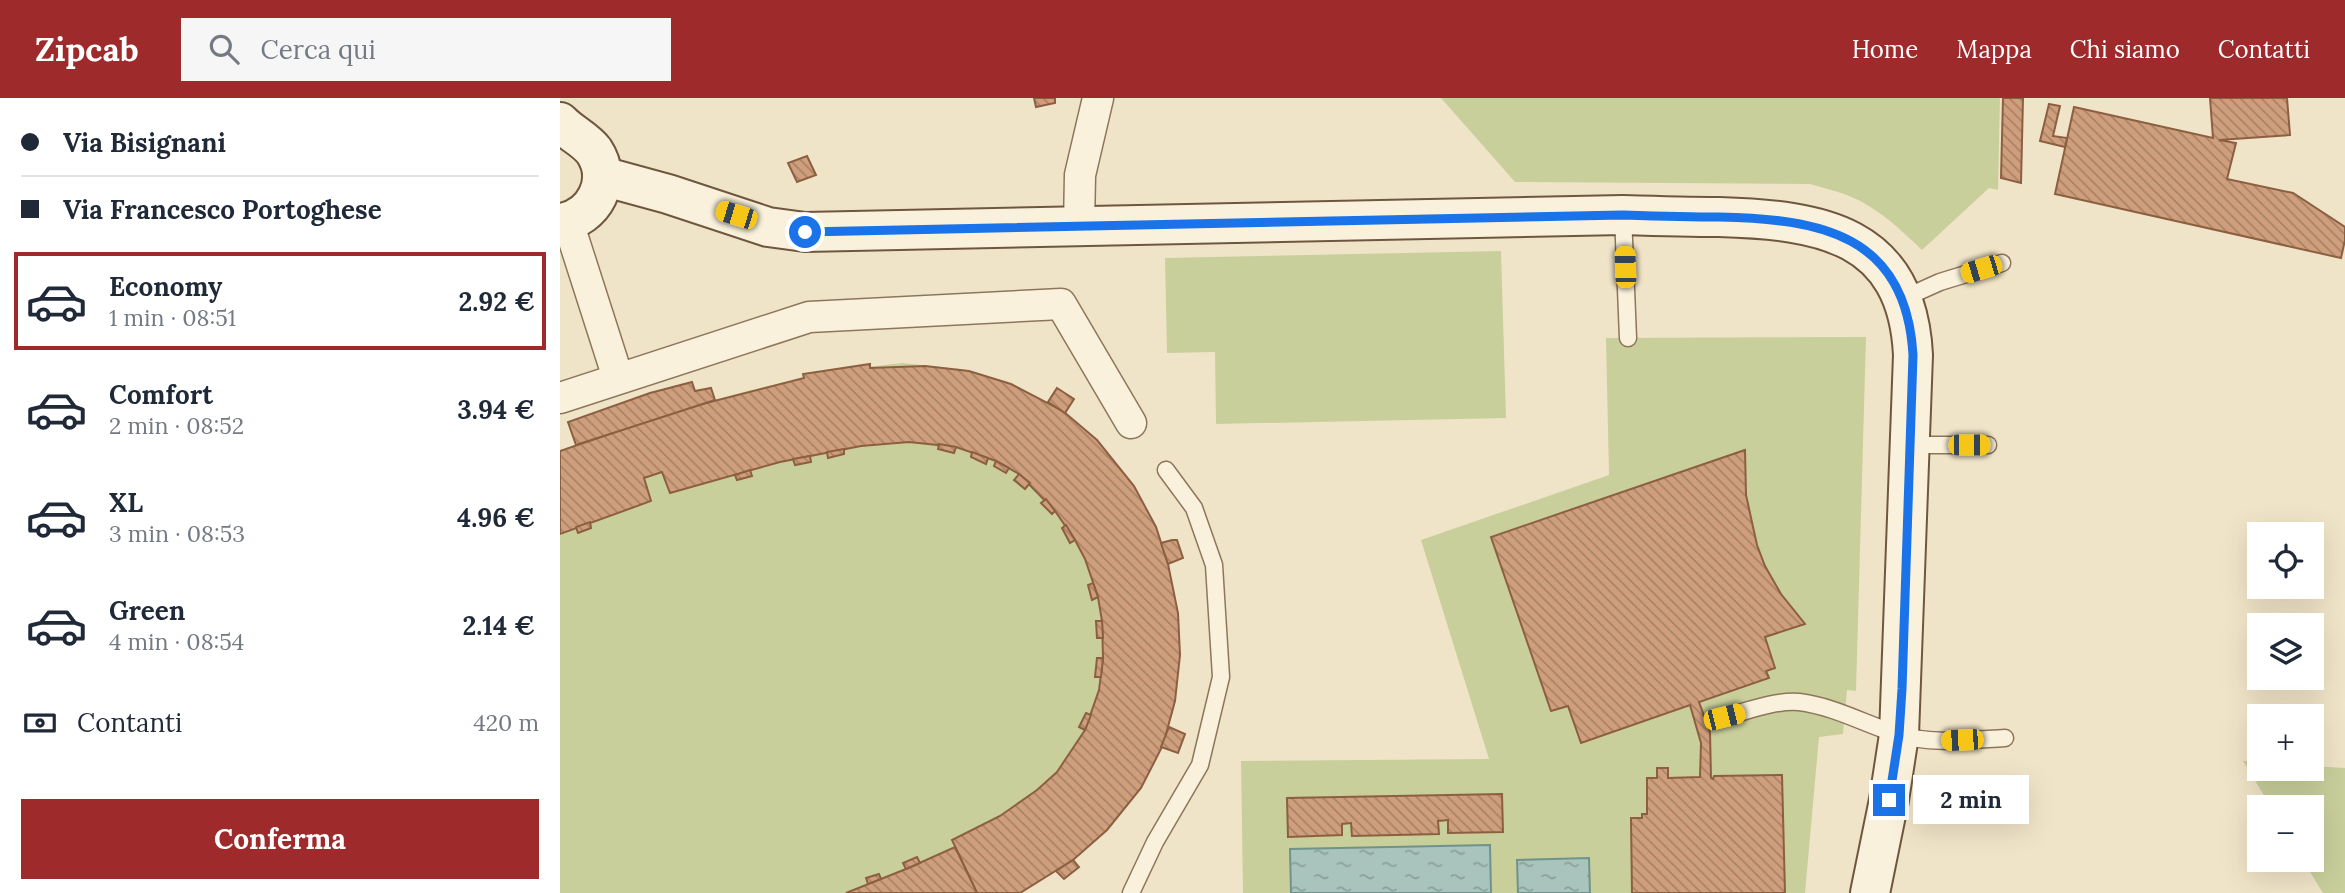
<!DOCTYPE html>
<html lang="it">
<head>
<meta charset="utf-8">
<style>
  :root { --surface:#fff; --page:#f6f6f7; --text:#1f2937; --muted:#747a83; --line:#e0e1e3; --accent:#9e2a2b }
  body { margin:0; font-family:Lora,serif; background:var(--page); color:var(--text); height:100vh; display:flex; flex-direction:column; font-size:26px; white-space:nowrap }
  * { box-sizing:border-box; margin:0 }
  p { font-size:23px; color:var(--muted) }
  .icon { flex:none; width:38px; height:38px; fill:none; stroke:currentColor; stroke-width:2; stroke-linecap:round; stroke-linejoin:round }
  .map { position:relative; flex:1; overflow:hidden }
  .side { display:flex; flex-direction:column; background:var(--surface); width:560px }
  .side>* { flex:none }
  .top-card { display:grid; align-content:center; height:154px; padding:0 21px; background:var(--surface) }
  .tools { position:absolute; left:1687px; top:424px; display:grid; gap:14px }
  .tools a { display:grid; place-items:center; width:77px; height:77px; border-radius:0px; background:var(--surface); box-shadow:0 7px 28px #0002; font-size:35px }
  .end { position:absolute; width:32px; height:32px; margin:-16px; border:9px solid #1a73e8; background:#fff; box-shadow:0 0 0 4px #fff }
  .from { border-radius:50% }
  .bubble { position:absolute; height:49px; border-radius:0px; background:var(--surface); box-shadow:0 7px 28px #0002; font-size:23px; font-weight:700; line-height:49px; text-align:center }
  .car { position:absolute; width:21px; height:42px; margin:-21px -10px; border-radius:9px; box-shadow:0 0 5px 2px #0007; background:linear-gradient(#f5c518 24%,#345 0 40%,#f5c518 0 76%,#345 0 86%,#f5c518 0) }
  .top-card b { display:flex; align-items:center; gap:24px; height:66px; font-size:26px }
  .top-card b+b { border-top:2px solid var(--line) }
  .top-card i { width:18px; height:18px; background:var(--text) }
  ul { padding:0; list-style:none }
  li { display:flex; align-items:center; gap:21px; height:98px; margin:0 14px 10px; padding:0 7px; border:4px solid transparent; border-radius:0px }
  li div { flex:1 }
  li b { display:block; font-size:26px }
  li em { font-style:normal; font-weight:700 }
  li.active { border-color:var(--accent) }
  li>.icon { width:63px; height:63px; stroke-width:1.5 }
  .pay { display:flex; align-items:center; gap:18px; height:77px; padding:0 21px; font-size:26px }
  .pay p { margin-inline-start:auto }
  .button { display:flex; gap:14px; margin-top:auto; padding:14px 21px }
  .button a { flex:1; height:80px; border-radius:0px; background:var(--accent); color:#fff; font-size:28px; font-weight:700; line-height:80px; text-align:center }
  header { display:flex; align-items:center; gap:42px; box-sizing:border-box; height:98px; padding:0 35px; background:var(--accent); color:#fff }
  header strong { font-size:33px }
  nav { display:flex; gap:38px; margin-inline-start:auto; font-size:24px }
  .search { width:490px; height:63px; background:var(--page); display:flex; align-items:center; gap:18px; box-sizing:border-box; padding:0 24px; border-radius:0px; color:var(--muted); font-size:26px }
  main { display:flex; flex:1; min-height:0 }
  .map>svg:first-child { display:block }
</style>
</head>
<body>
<header>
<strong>Zipcab</strong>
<div class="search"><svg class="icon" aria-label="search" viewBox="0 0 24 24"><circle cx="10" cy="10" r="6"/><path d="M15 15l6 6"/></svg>Cerca qui</div>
<nav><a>Home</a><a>Mappa</a><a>Chi siamo</a><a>Contatti</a></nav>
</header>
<main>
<section class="side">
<div class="top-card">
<b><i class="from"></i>Via Bisignani</b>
<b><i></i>Via Francesco Portoghese</b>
</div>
<ul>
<li class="active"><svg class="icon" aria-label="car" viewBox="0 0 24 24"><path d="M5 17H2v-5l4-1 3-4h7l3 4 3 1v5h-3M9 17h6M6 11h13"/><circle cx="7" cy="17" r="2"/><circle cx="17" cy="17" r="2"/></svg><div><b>Economy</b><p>1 min · 08:51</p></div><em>2.92 €</em></li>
<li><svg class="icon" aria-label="car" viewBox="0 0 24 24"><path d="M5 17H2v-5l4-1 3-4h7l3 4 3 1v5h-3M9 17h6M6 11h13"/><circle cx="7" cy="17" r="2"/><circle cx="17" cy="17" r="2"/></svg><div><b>Comfort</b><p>2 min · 08:52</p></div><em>3.94 €</em></li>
<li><svg class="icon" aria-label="car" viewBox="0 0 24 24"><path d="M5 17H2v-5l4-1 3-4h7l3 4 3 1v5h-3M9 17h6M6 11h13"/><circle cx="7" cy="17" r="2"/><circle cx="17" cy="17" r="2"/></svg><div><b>XL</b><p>3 min · 08:53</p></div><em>4.96 €</em></li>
<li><svg class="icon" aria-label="car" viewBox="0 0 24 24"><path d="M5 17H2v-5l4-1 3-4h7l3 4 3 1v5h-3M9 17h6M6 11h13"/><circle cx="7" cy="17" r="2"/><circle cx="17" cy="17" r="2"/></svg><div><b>Green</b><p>4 min · 08:54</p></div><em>2.14 €</em></li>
</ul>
<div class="pay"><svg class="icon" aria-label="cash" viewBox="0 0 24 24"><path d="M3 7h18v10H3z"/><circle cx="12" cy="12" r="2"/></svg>Contanti<p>420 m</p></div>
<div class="button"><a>Conferma</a></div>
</section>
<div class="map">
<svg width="1785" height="795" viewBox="0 0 1785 795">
  <defs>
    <pattern id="water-ripples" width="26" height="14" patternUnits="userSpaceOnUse" patternTransform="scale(1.75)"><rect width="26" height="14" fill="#a9c4bc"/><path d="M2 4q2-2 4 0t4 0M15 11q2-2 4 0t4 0" fill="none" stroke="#8ba098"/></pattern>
    <pattern id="building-back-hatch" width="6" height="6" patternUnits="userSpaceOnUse" patternTransform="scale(1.75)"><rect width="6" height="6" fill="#cf9f7d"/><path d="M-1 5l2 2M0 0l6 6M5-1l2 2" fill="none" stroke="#a98266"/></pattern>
  </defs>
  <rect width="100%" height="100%" fill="#f0e4c8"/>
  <g fill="#c9cf9b">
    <path d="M 881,0 L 1440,0 L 1438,92 L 1429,90 L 1362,152 C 1340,131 1317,109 1289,98 C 1277,93 1263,90 1250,86 L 955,84 Z"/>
    <path d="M 941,153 L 946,320 L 656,326 L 655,254 L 607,255 L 605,160 Z"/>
    <path d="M 1306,239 L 1296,593 L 1287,592 L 1283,636 L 1259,639 L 1245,795 L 683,795 L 681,663 L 929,661 L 861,442 L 1049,377 L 1046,240 Z"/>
    <path d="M 342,265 L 400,271 L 474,298 L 533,340 L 618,531 L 613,615 L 585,678 L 551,729 L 472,786 L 455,795 L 0,795 L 0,353 C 110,312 225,277 342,265 Z"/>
    <path d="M 1683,663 L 1699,663 L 1699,670 L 1752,670 L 1752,668 L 1785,670 L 1785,795 L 1763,795 L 1742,761 L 1752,761 L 1752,709 L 1711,709 Z"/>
  </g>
  <g fill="url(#water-ripples)" stroke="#6f938a" stroke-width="2">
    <path d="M 930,747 L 931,795 L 731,795 L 730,751 Z"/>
    <path d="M 1029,760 L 1030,795 L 958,795 L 957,762 Z"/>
  </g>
  <g fill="url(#building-back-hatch)" stroke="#8d5f41" stroke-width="2">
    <path d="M 474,0 L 495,0 L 495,5 L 476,9 Z"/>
    <path d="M 1443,0 L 1463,0 L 1461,85 L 1441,80 Z"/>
    <path d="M 1650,0 L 1727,0 L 1730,37 L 1659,42 L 1676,45 L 1667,81 L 1733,95 L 1785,129 L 1785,142 L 1781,160 L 1495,96 L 1514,9 L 1653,40 Z"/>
    <path d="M 1489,6 L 1500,8 L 1493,38 L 1507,40 L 1505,49 L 1480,43 Z"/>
    <path d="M 247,58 L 256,77 L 237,84 L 228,65 Z"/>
    <path d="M 310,266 L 310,270 L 365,268 L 409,273 L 451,286 L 503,313 L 537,342 L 574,388 L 596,429 L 608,466 L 618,515 L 620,557 L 615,603 L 603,647 L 581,690 L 547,732 L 513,762 L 460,795 L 417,795 L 392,742 L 440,718 L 477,692 L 497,674 L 525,632 L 539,592 L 543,560 L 542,523 L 538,499 L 525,461 L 515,442 L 495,413 L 459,376 L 436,363 L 396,349 L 349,344 L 301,348 L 220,364 L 110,395 L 102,374 L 84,380 L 91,403 L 0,436 L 0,353 L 119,312 L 244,280 L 243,276 Z"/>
    <path d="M 132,284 L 135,293 L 151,290 L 155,302 L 16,347 L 8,324 L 90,295 Z"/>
    <path d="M 497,290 L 514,301 L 505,315 L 488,304 Z"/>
    <path d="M 379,346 L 396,349 L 394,355 L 378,351 Z"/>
    <path d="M 284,351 L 284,356 L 268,360 L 267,354 Z"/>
    <path d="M 1185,352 L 1186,397 L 1197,447 L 1205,468 L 1221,496 L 1245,526 L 1205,539 L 1215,570 L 1206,573 L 1209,580 L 1139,604 L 1150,634 L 1151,680 L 1153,681 L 1154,678 L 1222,677 L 1225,795 L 1072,795 L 1071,720 L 1082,720 L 1082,716 L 1087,716 L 1087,680 L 1097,680 L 1097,670 L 1108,670 L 1108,680 L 1140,679 L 1141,645 L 1130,607 L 1021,645 L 1008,608 L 991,613 L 931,439 Z"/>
    <path d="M 412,354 L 428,360 L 426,366 L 411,359 Z"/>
    <path d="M 250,358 L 251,364 L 235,367 L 233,361 Z"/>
    <path d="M 436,363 L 449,370 L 446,375 L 434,368 Z"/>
    <path d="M 190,372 L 192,378 L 177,382 L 175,377 Z"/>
    <path d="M 459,376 L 470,385 L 465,391 L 454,382 Z"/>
    <path d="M 486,401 L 495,413 L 492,416 L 481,405 Z"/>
    <path d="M 30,424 L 31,430 L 18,435 L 16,429 Z"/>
    <path d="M 506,427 L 515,442 L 510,445 L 502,430 Z"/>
    <path d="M 612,442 L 617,442 L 623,460 L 608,466 L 601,445 Z"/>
    <path d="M 533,485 L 538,499 L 532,502 L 528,487 Z"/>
    <path d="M 536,523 L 542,523 L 543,540 L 537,540 Z"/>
    <path d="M 537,560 L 543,560 L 541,579 L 535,579 Z"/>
    <path d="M 526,615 L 531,617 L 525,632 L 519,629 Z"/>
    <path d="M 609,629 L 625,636 L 618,655 L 601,649 Z"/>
    <path d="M 942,696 L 943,734 L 888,735 L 888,722 L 878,723 L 879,736 L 792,738 L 791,725 L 782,726 L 782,737 L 728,739 L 727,700 Z"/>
    <path d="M 395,749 L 417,795 L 286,795 L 346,771 Z"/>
    <path d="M 357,759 L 360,765 L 346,771 L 343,765 Z"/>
    <path d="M 513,762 L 519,769 L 504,781 L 496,773 Z"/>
    <path d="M 319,776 L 321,781 L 308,786 L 306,780 Z"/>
  </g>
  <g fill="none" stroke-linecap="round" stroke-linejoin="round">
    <g stroke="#8d765c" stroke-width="19">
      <g id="lane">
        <path d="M 1063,117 L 1068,240"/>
        <path d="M 1342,201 L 1380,184 L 1442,165"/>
        <path d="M 1350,347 L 1428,347"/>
        <path d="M 1164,619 C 1188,613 1215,602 1239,604 C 1273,608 1305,626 1337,636 C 1371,647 1409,642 1445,640"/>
        <path d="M 571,795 L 595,744 L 640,667 L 661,579 L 654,467 L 634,410 L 606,372"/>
      </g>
    </g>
    <g stroke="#8d765c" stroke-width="33">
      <g id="street">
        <path d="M 8,124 L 58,280"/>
        <path d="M 519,128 L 520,77 L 538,0"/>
        <path d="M 0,300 L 249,219 L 501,206 L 571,325"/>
      </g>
    </g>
    <g stroke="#6f573f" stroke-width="42">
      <g id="secondary">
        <path d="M 0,24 C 10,35 25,41 34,53 C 54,83 34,120 0,125"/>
        <path d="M 42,78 L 108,96 L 208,129 L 245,134 L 1063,117 C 1095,118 1127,119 1159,119 C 1260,122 1347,135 1353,257 L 1339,637 L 1329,702 L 1310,795"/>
      </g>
    </g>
    <use href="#lane" stroke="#faf1dc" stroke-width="16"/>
    <use href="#street" stroke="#faf1dc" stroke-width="30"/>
    <use href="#secondary" stroke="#faf1dc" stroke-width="38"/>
  </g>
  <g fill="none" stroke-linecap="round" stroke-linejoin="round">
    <path stroke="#1a73e8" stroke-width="9" d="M 245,134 L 1063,117 C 1095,118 1127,119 1159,119 C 1260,121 1346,136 1353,257 L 1342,591 L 1339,637 L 1329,702"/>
  </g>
</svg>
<div class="tools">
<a><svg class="icon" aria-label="locate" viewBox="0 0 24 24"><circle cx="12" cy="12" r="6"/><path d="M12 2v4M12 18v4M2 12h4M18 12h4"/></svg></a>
<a><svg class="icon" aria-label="layers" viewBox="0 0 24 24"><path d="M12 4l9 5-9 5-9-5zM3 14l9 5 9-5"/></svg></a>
<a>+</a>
<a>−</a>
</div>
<i class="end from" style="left:245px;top:134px"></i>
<i class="end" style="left:1329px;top:702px"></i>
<div class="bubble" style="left:1353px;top:677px;width:116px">2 min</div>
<i class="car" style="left:176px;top:117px;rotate:287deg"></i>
<i class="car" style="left:1065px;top:169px;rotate:358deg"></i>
<i class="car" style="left:1421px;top:171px;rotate:253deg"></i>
<i class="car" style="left:1409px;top:347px;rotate:90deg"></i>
<i class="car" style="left:1164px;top:619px;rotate:76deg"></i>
<i class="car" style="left:1402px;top:642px;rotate:268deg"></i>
</div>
</main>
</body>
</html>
